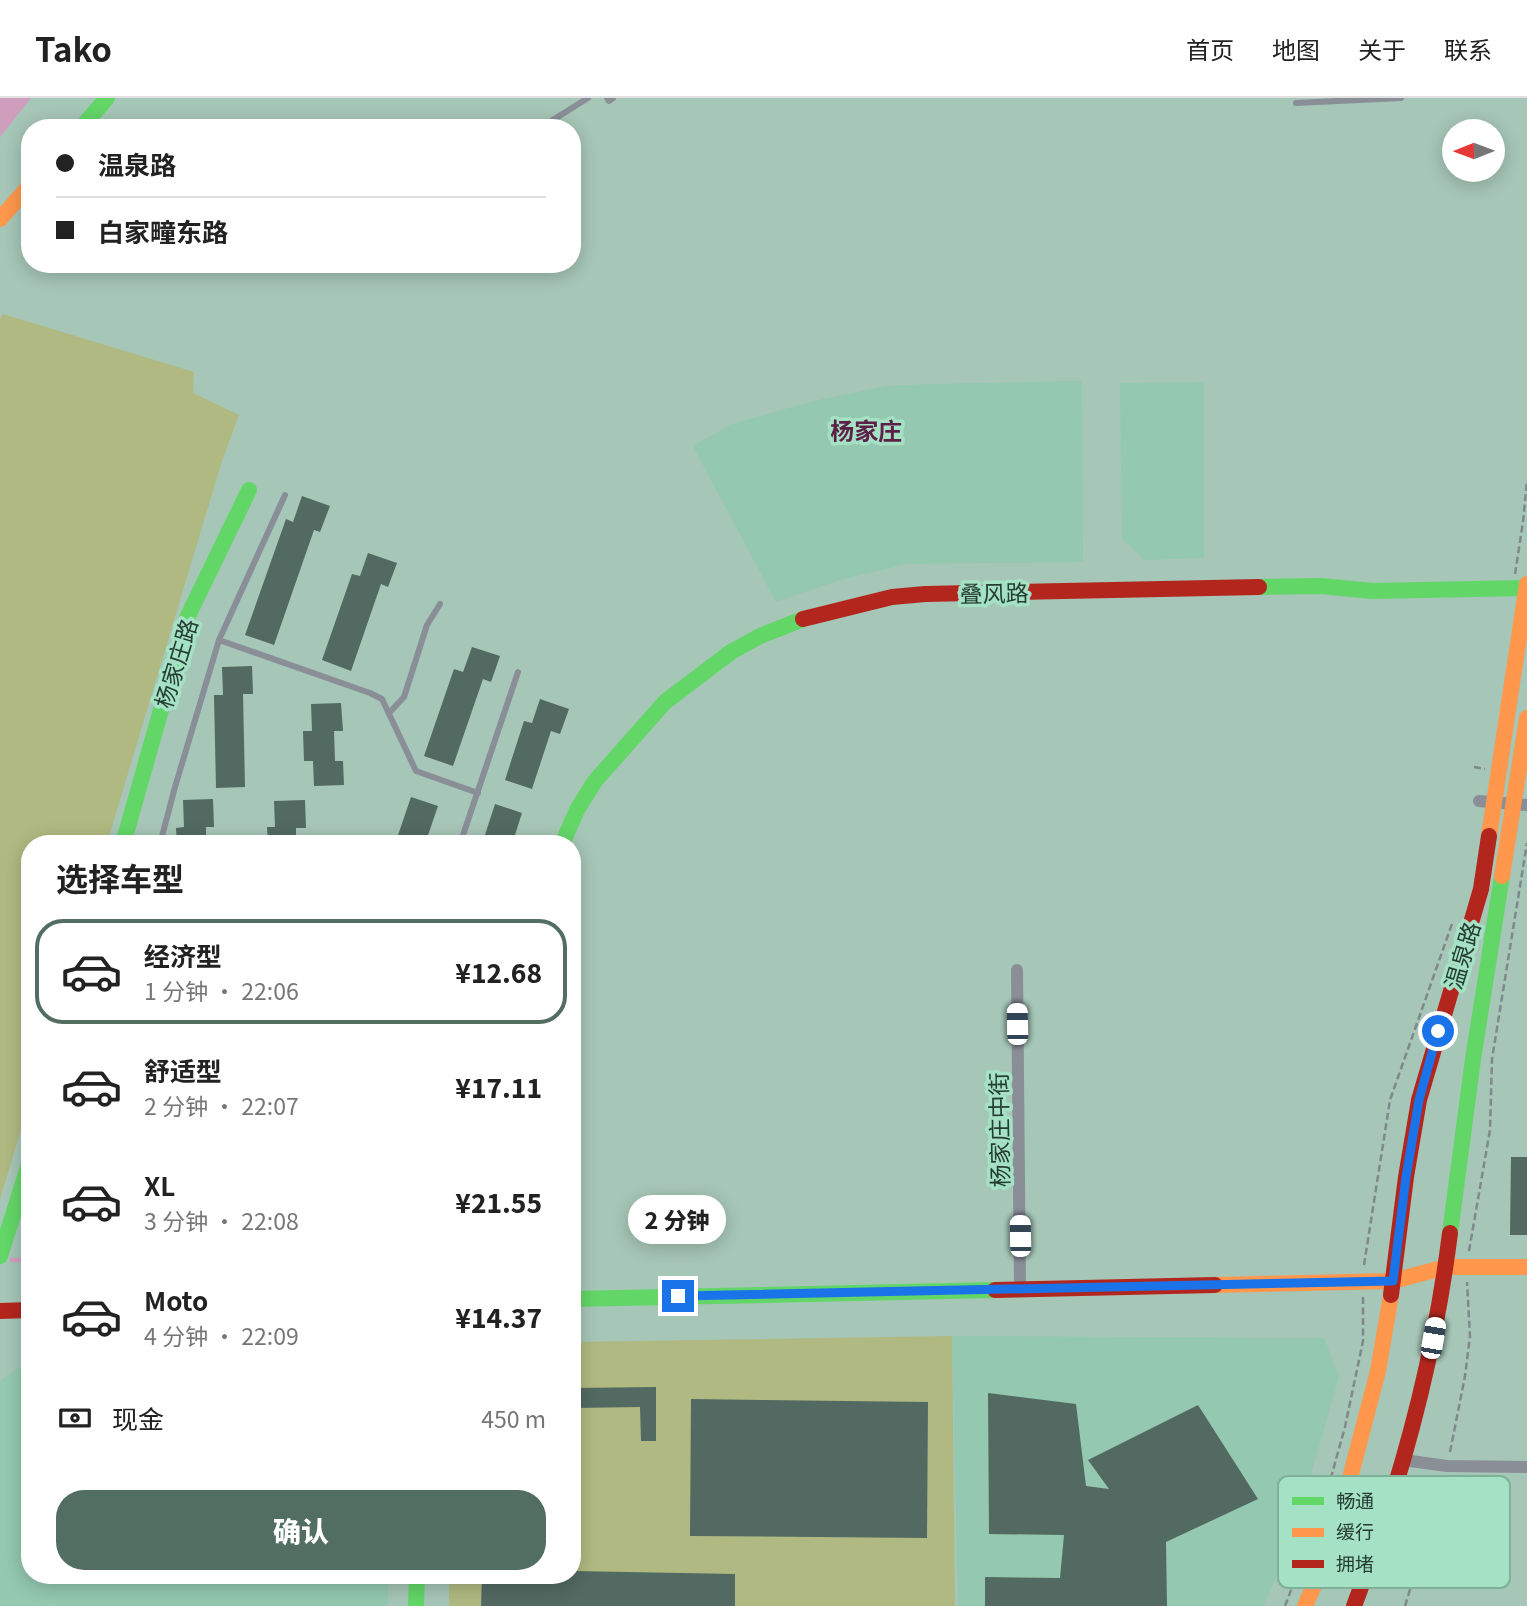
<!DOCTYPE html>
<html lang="zh">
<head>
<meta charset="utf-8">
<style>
  :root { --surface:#fff; --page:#f6f6f6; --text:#222; --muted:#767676; --line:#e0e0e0; --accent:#526d61 }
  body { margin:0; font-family:Georgia,"Noto Sans SC",serif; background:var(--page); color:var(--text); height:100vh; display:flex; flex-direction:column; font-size:26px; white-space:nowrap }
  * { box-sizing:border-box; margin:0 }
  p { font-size:23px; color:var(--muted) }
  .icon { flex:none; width:38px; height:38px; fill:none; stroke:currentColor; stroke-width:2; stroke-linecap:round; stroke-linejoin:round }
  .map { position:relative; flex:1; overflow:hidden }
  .side { position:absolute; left:21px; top:737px; width:560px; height:749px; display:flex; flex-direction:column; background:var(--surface); border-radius:28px; box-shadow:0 4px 18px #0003 }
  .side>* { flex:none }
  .guide { position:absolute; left:21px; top:21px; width:560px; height:154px; border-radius:28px; box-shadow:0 4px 18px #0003; display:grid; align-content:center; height:154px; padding:0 35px; background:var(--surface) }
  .needle { width:46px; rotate:269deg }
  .controls { position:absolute; left:1442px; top:21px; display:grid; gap:14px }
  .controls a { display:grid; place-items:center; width:63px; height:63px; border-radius:50%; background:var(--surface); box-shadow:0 4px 18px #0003; font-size:35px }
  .end { position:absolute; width:32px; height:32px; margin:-16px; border:9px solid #1a73e8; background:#fff; box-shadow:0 0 0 4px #fff }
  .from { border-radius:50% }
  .bubble { position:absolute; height:49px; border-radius:24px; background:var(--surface); box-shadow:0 4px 18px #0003; font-size:23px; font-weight:800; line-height:49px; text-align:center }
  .car { position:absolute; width:21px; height:42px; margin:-21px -10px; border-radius:9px; box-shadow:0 0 5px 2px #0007; background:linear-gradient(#fff 24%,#345 0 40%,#fff 0 76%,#345 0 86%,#fff 0) }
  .guide b { display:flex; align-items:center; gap:24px; height:66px; font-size:26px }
  .guide b+b { border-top:2px solid var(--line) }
  .guide i { width:18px; height:18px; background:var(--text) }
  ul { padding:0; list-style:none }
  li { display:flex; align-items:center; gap:21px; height:105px; margin:0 14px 10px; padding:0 21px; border:4px solid transparent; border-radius:28px }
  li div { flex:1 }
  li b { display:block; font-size:26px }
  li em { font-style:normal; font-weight:800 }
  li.on { border-color:var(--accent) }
  li>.icon { width:63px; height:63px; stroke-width:1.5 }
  h2 { padding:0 35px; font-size:32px; line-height:84px }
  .pay { display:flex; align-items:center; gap:18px; height:77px; padding:0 35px; font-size:26px }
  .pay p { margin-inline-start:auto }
  .button { display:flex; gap:14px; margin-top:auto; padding:14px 35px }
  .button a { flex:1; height:80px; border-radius:28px; background:var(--accent); color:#fff; font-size:28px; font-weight:800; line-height:80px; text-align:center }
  header { display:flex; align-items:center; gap:42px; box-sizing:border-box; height:98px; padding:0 35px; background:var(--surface); border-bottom:2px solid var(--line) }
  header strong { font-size:33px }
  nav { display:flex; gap:38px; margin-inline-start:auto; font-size:24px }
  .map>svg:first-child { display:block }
</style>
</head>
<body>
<header>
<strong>Tako</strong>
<nav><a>首页</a><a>地图</a><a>关于</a><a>联系</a></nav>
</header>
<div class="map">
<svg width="1527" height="1508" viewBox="0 0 1527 1508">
  <rect width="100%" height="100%" fill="#a6c6b7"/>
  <g fill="#94c8b0">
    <path d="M 1082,283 L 1083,464 L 906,466 L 840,482 L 776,504 L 693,348 L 732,326 L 814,303 L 886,288 L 930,286 Z"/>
    <path d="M 1204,284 L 1204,460 L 1145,462 L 1122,441 L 1120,285 Z"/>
    <path d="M 952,1238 L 1324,1240 L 1339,1278 L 1291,1447 L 1263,1508 L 958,1508 Z"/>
    <path d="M 30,1262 L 30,1477 L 388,1477 L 388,1508 L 0,1508 L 0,1283 Z"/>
  </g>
  <g fill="#b0b981">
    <path d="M 3,216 L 194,274 L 193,295 L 239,317 L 222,363 L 107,745 L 30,746 L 30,1002 L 0,1101 L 0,221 Z"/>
    <path d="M 952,1238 L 955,1508 L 449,1508 L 449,1477 L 572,1477 L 572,1244 Z"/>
  </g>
  <path fill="#d09ebd" d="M 0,0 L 31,0 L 0,39 Z"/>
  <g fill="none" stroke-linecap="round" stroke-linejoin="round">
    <path stroke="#d09ebd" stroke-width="4.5" d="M 12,1162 L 30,1162"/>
  </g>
  <g fill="#526a62">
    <path d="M 302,398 L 330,408 L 320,434 L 314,432 L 274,547 L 245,537 L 286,421 L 293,424 Z"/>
    <path d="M 368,455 L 397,465 L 388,489 L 381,486 L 351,573 L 322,562 L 352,476 L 360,478 Z"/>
    <path d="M 472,549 L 500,558 L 491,584 L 483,581 L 453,668 L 424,658 L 454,571 L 463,574 Z"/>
    <path d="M 252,568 L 253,596 L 243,596 L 245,689 L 216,690 L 214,597 L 223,597 L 222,569 Z"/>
    <path d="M 540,601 L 569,611 L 560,636 L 551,633 L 532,691 L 505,682 L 524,623 L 532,625 Z"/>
    <path d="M 341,605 L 343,633 L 334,633 L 335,663 L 343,663 L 344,687 L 314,688 L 313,663 L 304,663 L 303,633 L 312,633 L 311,606 Z"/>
    <path d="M 411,699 L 438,708 L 425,746 L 395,746 Z"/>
    <path d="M 213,701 L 214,729 L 206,729 L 206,746 L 177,746 L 176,730 L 184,729 L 183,702 Z"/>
    <path d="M 305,702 L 306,730 L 296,730 L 296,746 L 268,746 L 267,729 L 275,729 L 274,703 Z"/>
    <path d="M 495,706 L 522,715 L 512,746 L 482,746 Z"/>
    <path d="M 1511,1059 L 1527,1059 L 1527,1137 L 1510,1137 Z"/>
    <path d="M 656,1289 L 656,1343 L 641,1343 L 640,1309 L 574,1310 L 573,1290 Z"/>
    <path d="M 988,1295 L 1076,1306 L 1086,1388 L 1109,1391 L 1088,1362 L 1198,1307 L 1258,1401 L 1166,1444 L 1167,1508 L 985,1508 L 985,1479 L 1060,1480 L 1064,1437 L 989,1436 Z"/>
    <path d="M 691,1301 L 928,1304 L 927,1440 L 690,1438 Z"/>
    <path d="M 572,1473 L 735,1476 L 735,1508 L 481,1508 L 482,1477 L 572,1477 Z"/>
  </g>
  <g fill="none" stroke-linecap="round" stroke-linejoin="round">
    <g stroke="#7f898b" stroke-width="2.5" stroke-dasharray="7 3.5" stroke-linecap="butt">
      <path d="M 1515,476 L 1523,424 L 1527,382"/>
      <path d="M 1474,669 L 1485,671"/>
      <path d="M 1469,1153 L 1490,1032 L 1492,961 L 1527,745"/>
      <path d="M 1364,1167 L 1390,1002 L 1453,823"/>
      <path d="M 1450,1354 L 1465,1278 L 1470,1238 L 1467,1184"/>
      <path d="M 1325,1401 L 1345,1329 L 1363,1243 L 1363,1198"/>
      <path d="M 1285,1508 L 1322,1410"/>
      <path d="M 1405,1508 L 1444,1380"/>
    </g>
    <g stroke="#898e97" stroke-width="6">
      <path d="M 607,0 L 609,3 L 613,0"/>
      <path d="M 1296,5 L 1401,0"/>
      <path d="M 540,30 L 588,0"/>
      <path d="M 219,542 L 370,595 L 382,601 L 416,673 L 478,695"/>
      <path d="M 389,615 L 404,599 L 427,527 L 440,506"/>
      <path d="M 160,746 L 175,689 L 219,542 L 285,397"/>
      <path d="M 460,746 L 518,574"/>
    </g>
    <g stroke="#898e97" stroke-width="12">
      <path d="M 1479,703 L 1527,707"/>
      <path d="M 1017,872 L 1020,1191"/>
      <path d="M 1403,1362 L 1447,1368 L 1527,1369"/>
    </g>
    <g stroke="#63d668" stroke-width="16">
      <path d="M 81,30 L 107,0"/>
      <path d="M 1259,489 L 1321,488 L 1372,493 L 1527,490"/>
      <path d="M 123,746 L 187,520 L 249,392"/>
      <path d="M 562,746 L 577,712 L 595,683 L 665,604 L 731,554 L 760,538 L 803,521"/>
      <path d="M 1450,1135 L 1473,961 L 1502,778"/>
      <path d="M 0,1158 L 30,1063"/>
      <path d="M 572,1201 L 995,1192"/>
      <path d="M 416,1508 L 417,1477"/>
    </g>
    <g stroke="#ff974d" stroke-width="16">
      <path d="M 0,121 L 30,87"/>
      <path d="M 1489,738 L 1527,486"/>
      <path d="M 1502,778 L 1527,620"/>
      <path d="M 1215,1187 L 1393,1183 L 1446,1169 L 1527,1169"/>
      <path d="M 1305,1508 L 1316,1483 L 1350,1380 L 1378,1273 L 1391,1197"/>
    </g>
    <g stroke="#b3261e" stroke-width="16">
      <path d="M 803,521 L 892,499 L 925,496 L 1259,489"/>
      <path d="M 995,1192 L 1215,1187"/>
      <path d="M 1391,1197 L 1406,1079 L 1419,1002 L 1481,791 L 1489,738"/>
      <path d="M 0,1213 L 30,1212"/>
      <path d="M 1354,1508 C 1400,1388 1434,1263 1450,1135"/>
    </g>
  </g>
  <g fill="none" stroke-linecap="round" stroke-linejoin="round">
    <path stroke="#1a73e8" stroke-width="9" d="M 678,1198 L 1393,1183 L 1406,1079 L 1419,1002 L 1438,933"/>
  </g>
  <g text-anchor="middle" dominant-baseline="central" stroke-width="7" stroke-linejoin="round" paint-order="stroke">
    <g font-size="23" fill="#253d32" stroke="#a5e1c4">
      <text transform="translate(994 494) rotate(-1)">叠风路</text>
      <text transform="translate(175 565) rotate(-73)">杨家庄路</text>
      <text transform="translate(1461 857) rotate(-73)">温泉路</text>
      <text transform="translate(998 1032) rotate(-91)">杨家庄中街</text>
    </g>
    <g font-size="24" font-weight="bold" fill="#5d2148" stroke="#a5e1c4">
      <text x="866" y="331">杨家庄</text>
    </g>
  </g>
  <rect x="1278" y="1378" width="232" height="112" rx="10" fill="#a5e1c4" stroke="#7fb098" stroke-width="2"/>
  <rect x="1292" y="1399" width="32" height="8" fill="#63d668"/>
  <rect x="1292" y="1430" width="32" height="9" fill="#ff974d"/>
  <rect x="1292" y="1462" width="32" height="8" fill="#b3261e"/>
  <g font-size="19" fill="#253d32">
    <text x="1336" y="1410">畅通</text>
    <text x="1336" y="1441">缓行</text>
    <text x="1336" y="1473">拥堵</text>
  </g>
</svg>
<div class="controls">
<a><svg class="needle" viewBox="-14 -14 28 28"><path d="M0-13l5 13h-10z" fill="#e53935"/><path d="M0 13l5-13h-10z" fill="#767676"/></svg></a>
</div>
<i class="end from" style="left:1438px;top:933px"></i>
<i class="end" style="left:678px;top:1198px"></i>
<div class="bubble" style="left:628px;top:1097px;width:98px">2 分钟</div>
<i class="car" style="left:1017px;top:926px;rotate:359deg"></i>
<i class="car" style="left:1020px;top:1138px;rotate:359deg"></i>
<i class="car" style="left:1433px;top:1240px;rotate:10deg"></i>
<div class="guide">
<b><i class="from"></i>温泉路</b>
<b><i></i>白家疃东路</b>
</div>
<section class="side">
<h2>选择车型</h2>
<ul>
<li class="on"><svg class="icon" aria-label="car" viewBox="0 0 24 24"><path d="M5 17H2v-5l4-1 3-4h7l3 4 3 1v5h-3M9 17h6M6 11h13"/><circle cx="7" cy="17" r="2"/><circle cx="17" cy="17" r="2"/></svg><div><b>经济型</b><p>1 分钟 · 22:06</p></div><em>¥12.68</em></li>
<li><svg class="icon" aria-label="car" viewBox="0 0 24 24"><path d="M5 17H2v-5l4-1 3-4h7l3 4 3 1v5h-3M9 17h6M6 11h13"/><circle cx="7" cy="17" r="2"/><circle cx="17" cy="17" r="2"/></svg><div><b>舒适型</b><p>2 分钟 · 22:07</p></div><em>¥17.11</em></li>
<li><svg class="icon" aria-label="car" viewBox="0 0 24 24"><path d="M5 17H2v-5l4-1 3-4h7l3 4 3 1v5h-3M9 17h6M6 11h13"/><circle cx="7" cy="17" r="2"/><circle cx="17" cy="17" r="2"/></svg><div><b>XL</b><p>3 分钟 · 22:08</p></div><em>¥21.55</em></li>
<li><svg class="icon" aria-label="car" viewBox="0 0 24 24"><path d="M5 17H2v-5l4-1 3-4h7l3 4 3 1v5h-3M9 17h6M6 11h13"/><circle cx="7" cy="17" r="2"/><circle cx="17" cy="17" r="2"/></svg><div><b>Moto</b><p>4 分钟 · 22:09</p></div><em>¥14.37</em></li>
</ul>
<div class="pay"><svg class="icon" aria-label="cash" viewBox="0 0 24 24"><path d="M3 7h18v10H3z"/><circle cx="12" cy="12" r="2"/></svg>现金<p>450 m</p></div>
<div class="button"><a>确认</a></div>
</section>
</div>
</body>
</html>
